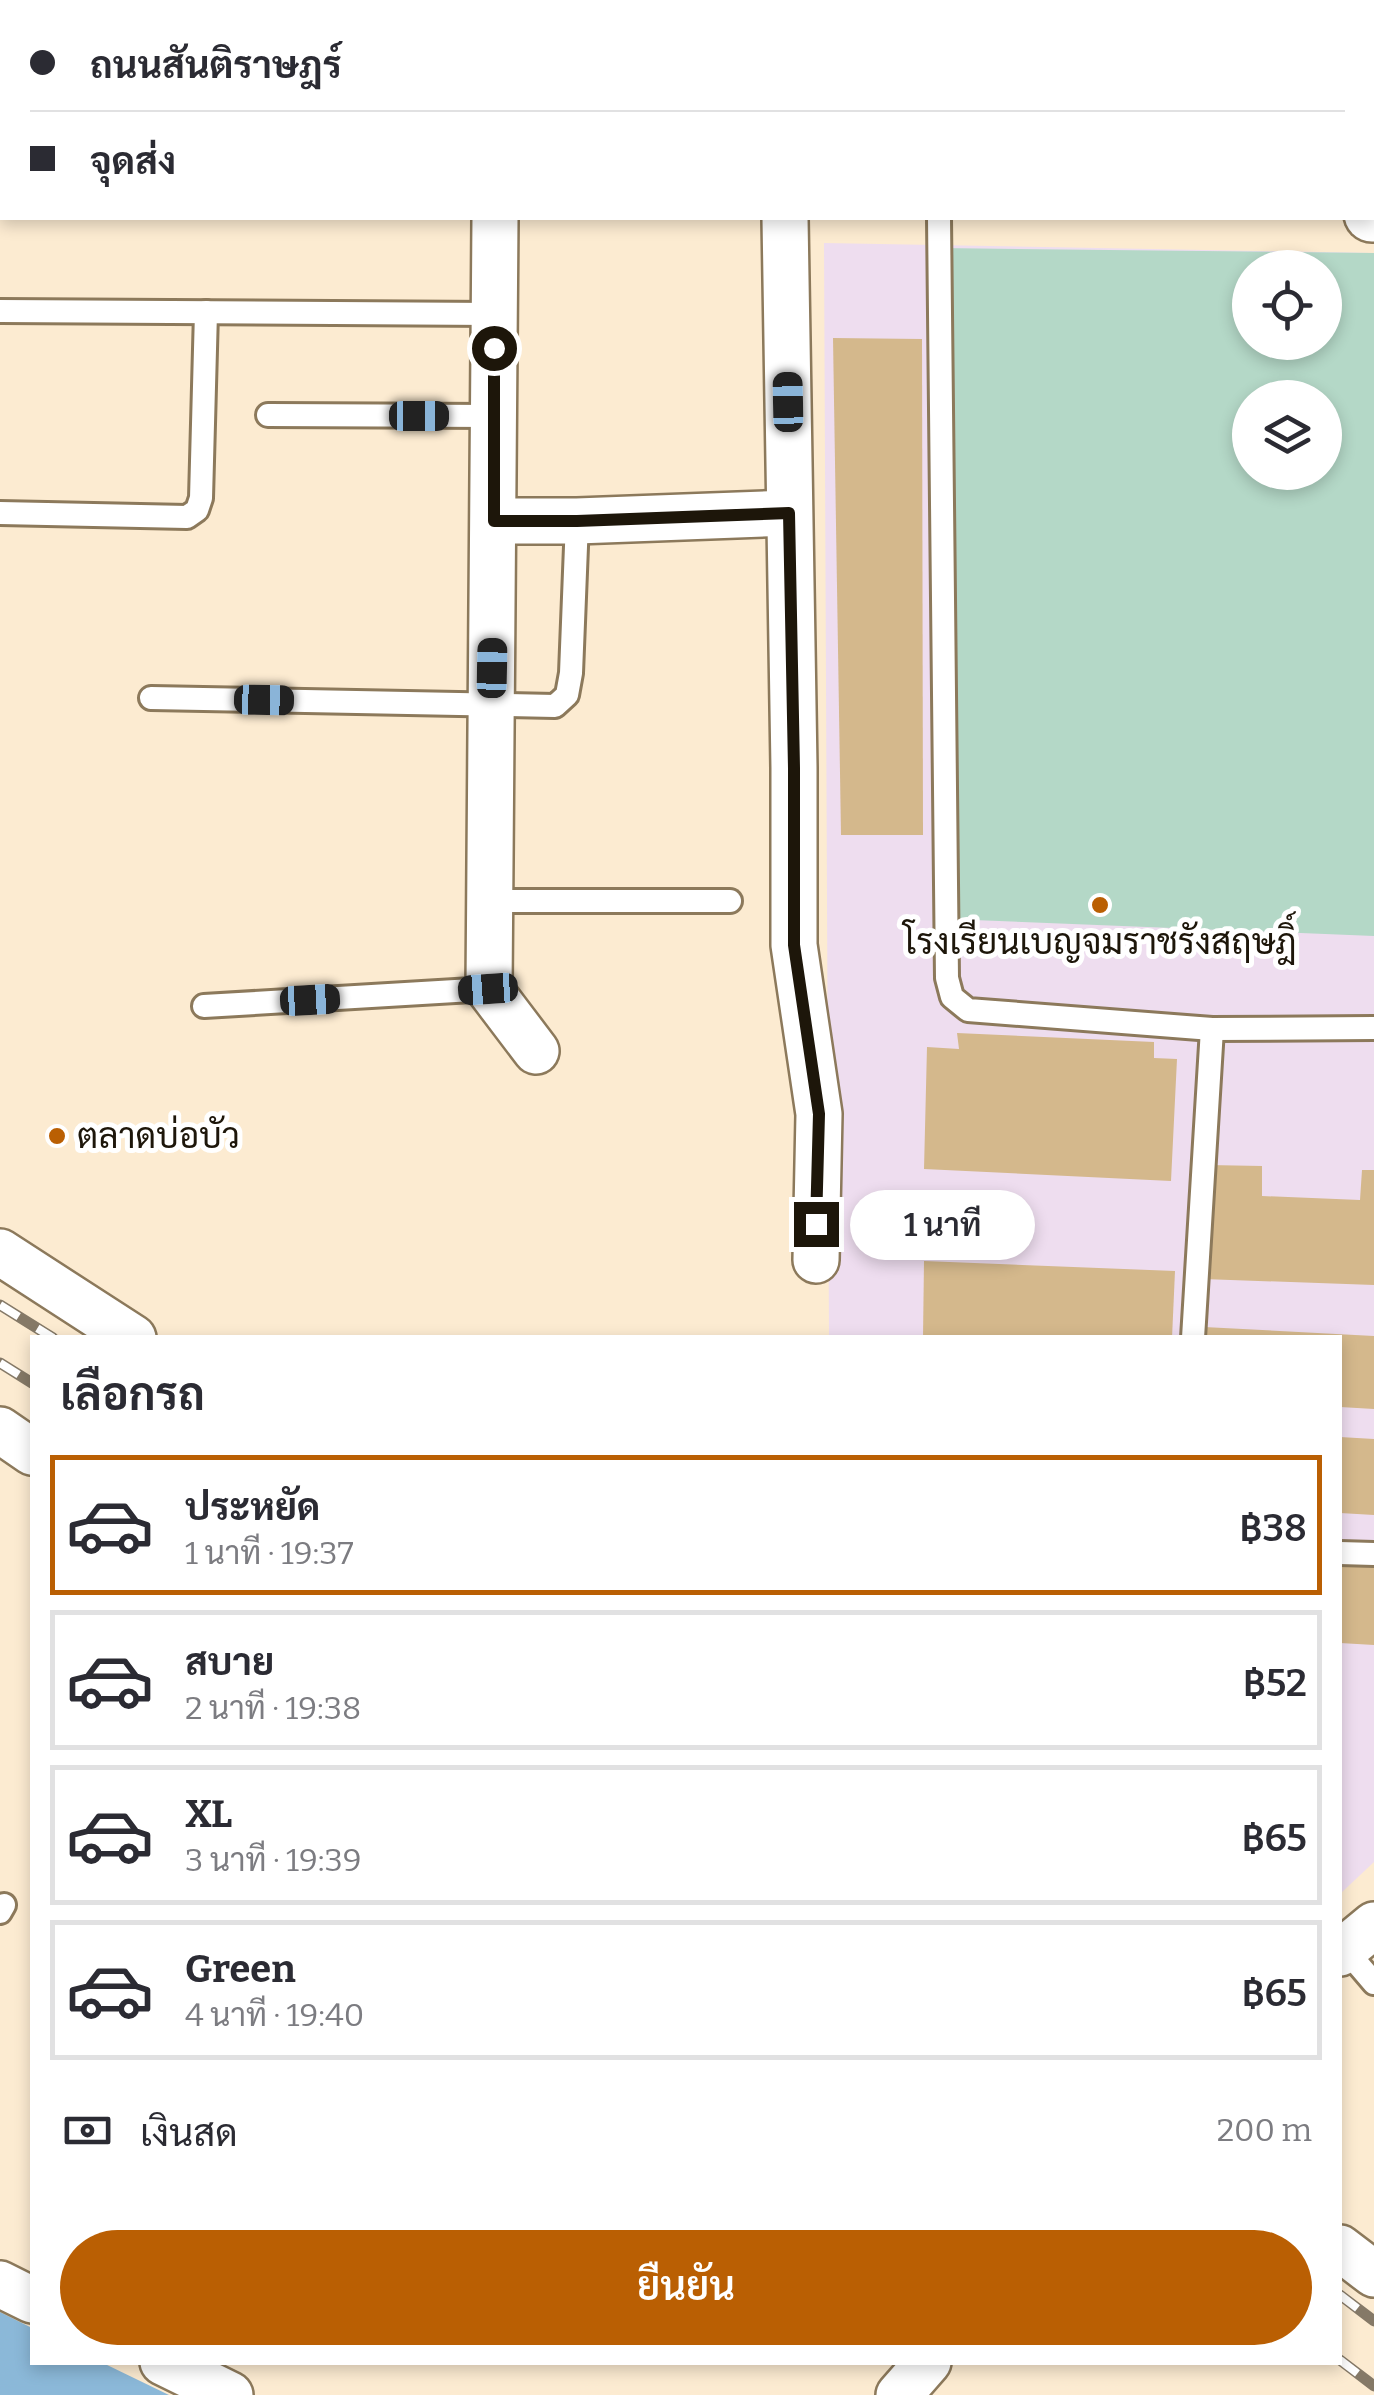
<!DOCTYPE html>
<html lang="th">
<head>
<meta charset="utf-8">
<style>
  :root { --surface:#fff; --page:#f2f2f3; --text:#2b2b33; --muted:#7c7c81; --line:#e1e1e2; --accent:#ba5f03 }
  body { margin:0; font-family:Bitter,Sarabun,serif; background:var(--page); color:var(--text); height:100vh; display:flex; flex-direction:column; font-size:38px; white-space:nowrap }
  * { box-sizing:border-box; margin:0 }
  p { font-size:32px; color:var(--muted) }
  .icon { flex:none; width:55px; height:55px; fill:none; stroke:currentColor; stroke-width:2; stroke-linecap:round; stroke-linejoin:round }
  .map { position:relative; flex:1; overflow:hidden }
  .side { position:absolute; left:30px; top:1335px; width:1312px; height:1030px; display:flex; flex-direction:column; background:var(--surface); border-radius:0px; box-shadow:0 5px 15px #0003 }
  .side>* { flex:none }
  .hud { position:absolute; left:0px; top:0px; width:1375px; height:220px; box-shadow:0 5px 15px #0003; display:grid; align-content:center; height:220px; padding:0 30px; background:var(--surface) }
  .buttons { position:absolute; left:1232px; top:250px; display:grid; gap:20px }
  .buttons a { display:grid; place-items:center; width:110px; height:110px; border-radius:50%; background:var(--surface); box-shadow:0 5px 15px #0003; font-size:50px }
  .end { position:absolute; width:45px; height:45px; margin:-22px; border:12px solid #1d160a; background:#fff; box-shadow:0 0 0 5px #fff }
  .from { border-radius:50% }
  .bubble { position:absolute; height:70px; border-radius:35px; background:var(--surface); box-shadow:0 5px 15px #0003; font-size:32px; font-weight:600; line-height:70px; text-align:center }
  .car { position:absolute; width:30px; height:60px; margin:-30px -15px; border-radius:12px; box-shadow:0 0 8px 2px #0007; background:linear-gradient(#222 24%,#8ab4d8 0 40%,#222 0 76%,#8ab4d8 0 86%,#222 0) }
  .hud b { display:flex; align-items:center; gap:35px; height:95px; font-size:38px }
  .hud b+b { border-top:2px solid var(--line) }
  .hud i { width:25px; height:25px; background:var(--text) }
  ul { padding:0; list-style:none }
  li { display:flex; align-items:center; gap:30px; height:140px; margin:0 20px 15px; padding:0 10px; border:5px solid var(--line); border-radius:0px }
  li div { flex:1 }
  li b { display:block; font-size:38px }
  li em { font-style:normal; font-weight:600 }
  li.current { border-color:var(--accent) }
  li>.icon { width:90px; height:90px; stroke-width:1.5 }
  h2 { padding:0 30px; font-size:45px; line-height:120px }
  .pay { display:flex; align-items:center; gap:25px; height:110px; padding:0 30px; font-size:38px }
  .pay p { margin-inline-start:auto }
  .action { display:flex; gap:20px; margin-top:auto; padding:20px 30px }
  .action a { flex:1; height:115px; border-radius:60px; background:var(--accent); color:#fff; font-size:40px; font-weight:600; line-height:115px; text-align:center }
  .map>svg:first-child { display:block }
</style>
</head>
<body>
<div class="map">
<svg width="1374" height="2395" viewBox="0 0 1374 2395">
  <rect width="100%" height="100%" fill="#fcebd1"/>
  <path fill="#eeddef" fill-rule="evenodd" d="M 824,243 L 1374,253 L 1374,1862 L 1340,1894 L 1340,1338 L 829,1337 ZM 1250,268 L 1325,268 L 1325,342 L 1250,342 ZM 1250,398 L 1325,398 L 1325,472 L 1250,472 Z"/>
  <path fill="#b4d8c7" fill-rule="evenodd" d="M 939,248 L 1374,253 L 1374,936 L 948,919 ZM 1250,268 L 1325,268 L 1325,342 L 1250,342 ZM 1250,398 L 1325,398 L 1325,472 L 1250,472 Z"/>
  <path fill="#8bb8d8" d="M 0,2312 L 32,2328 L 32,2362 L 103,2363 L 169,2395 L 0,2395 Z"/>
  <g fill="#d4b88c">
    <path d="M 833,338 L 922,339 L 923,835 L 841,835 Z"/>
    <path d="M 957,1033 L 1154,1042 L 1154,1058 L 1177,1059 L 1171,1181 L 924,1169 L 927,1047 L 959,1049 Z"/>
    <path d="M 1208,1165 L 1262,1166 L 1262,1196 L 1360,1200 L 1362,1170 L 1374,1170 L 1374,1285 L 1203,1279 Z"/>
    <path d="M 924,1261 L 1175,1271 L 1172,1338 L 923,1338 Z"/>
    <path d="M 1204,1327 L 1374,1336 L 1374,1409 L 1340,1407 L 1340,1338 L 1204,1338 Z"/>
    <path d="M 1340,1437 L 1374,1439 L 1374,1515 L 1340,1513 Z"/>
    <path d="M 1340,1560 L 1374,1561 L 1374,1645 L 1340,1643 Z"/>
  </g>
  <g fill="none" stroke-linecap="round" stroke-linejoin="round">
    <g stroke="#8c795b" stroke-width="28">
      <g id="service">
        <path d="M 939,218 L 947,978 L 952,997 L 968,1010 L 1212,1029 L 1374,1028"/>
        <path d="M 0,311 L 494,314"/>
        <path d="M 268,415 L 494,416"/>
        <path d="M 0,513 L 187,517 L 197,510 L 201,498 L 206,312"/>
        <path d="M 151,698 L 555,706 L 567,695 L 571,673 L 577,521"/>
        <path d="M 489,901 L 730,901"/>
        <path d="M 204,1006 L 489,989"/>
        <path d="M 1193,1338 L 1212,1029"/>
        <path d="M 1340,1553 L 1374,1554"/>
        <path d="M 0,1912 L 4,1905"/>
        <path d="M 1345,1949 L 1374,1983"/>
      </g>
    </g>
    <g stroke="#8c795b" stroke-width="50">
      <g id="minor">
        <path d="M 73,0 L 73,2"/>
        <path d="M 938,0 L 938,2"/>
        <path d="M 495,2 L 495,0"/>
        <path d="M 1372,31 L 1374,31"/>
        <path d="M 495,218 L 489,989 L 536,1051"/>
        <path d="M 785,218 L 794,768 L 794,945 L 819,1114 L 816,1260"/>
        <path d="M 494,521 L 577,521 L 789,513"/>
        <path d="M 0,1252 L 133,1338"/>
        <path d="M 0,1430 L 32,1452"/>
        <path d="M 1340,1953 L 1374,1925"/>
        <path d="M 1340,2248 L 1374,2274"/>
        <path d="M 0,2284 L 32,2300"/>
        <path d="M 163,2362 L 230,2395"/>
        <path d="M 899,2395 L 928,2362"/>
      </g>
    </g>
    <g stroke="#8c795b" stroke-width="60">
      <g id="secondary">
        <path d="M 0,188 L 2,188"/>
        <path d="M 1372,214 L 1374,214"/>
      </g>
    </g>
    <use href="#service" stroke="#fff" stroke-width="22"/>
    <use href="#minor" stroke="#fff" stroke-width="45"/>
    <use href="#secondary" stroke="#fff" stroke-width="55"/>
    <g stroke="#857967" stroke-width="11">
      <g id="rail">
        <path d="M 0,1305 L 53,1338"/>
        <path d="M 0,1363 L 32,1383"/>
        <path d="M 1340,2295 L 1374,2321"/>
        <path d="M 1340,2360 L 1374,2386"/>
      </g>
    </g>
    <use href="#rail" stroke="#fff" stroke-width="8" stroke-dasharray="22" stroke-linecap="butt"/>
  </g>
  <g fill="none" stroke-linecap="round" stroke-linejoin="round">
    <path stroke="#1d160a" stroke-width="12" d="M 494,348 L 494,521 L 577,521 L 789,513 L 794,768 L 794,945 L 819,1114 L 816,1224"/>
  </g>
  <g fill="#ba5f03" stroke="#fff" stroke-width="4">
    <circle cx="1100" cy="905" r="10"/>
    <circle cx="57" cy="1136" r="10"/>
  </g>
  <g text-anchor="middle" dominant-baseline="central" stroke-width="10" stroke-linejoin="round" paint-order="stroke">
    <g font-size="35" fill="#1d160a" stroke="#fff">
      <text x="1100" y="942">โรงเรียนเบญจมราชรังสฤษฎิ์</text>
      <text x="77" y="1136" text-anchor="start">ตลาดบ่อบัว</text>
    </g>
  </g>
</svg>
<div class="buttons">
<a><svg class="icon" aria-label="locate" viewBox="0 0 24 24"><circle cx="12" cy="12" r="6"/><path d="M12 2v4M12 18v4M2 12h4M18 12h4"/></svg></a>
<a><svg class="icon" aria-label="layers" viewBox="0 0 24 24"><path d="M12 4l9 5-9 5-9-5zM3 14l9 5 9-5"/></svg></a>
</div>
<i class="end from" style="left:494px;top:348px"></i>
<i class="end" style="left:816px;top:1224px"></i>
<div class="bubble" style="left:850px;top:1190px;width:185px">1 นาที</div>
<i class="car" style="left:788px;top:402px;rotate:359deg"></i>
<i class="car" style="left:419px;top:416px;rotate:90deg"></i>
<i class="car" style="left:492px;top:668px;rotate:1deg"></i>
<i class="car" style="left:264px;top:700px;rotate:91deg"></i>
<i class="car" style="left:488px;top:989px;rotate:266deg"></i>
<i class="car" style="left:310px;top:1000px;rotate:87deg"></i>
<div class="hud">
<b><i class="from"></i>ถนนสันติราษฎร์</b>
<b><i></i>จุดส่ง</b>
</div>
<section class="side">
<h2>เลือกรถ</h2>
<ul>
<li class="current"><svg class="icon" aria-label="car" viewBox="0 0 24 24"><path d="M5 17H2v-5l4-1 3-4h7l3 4 3 1v5h-3M9 17h6M6 11h13"/><circle cx="7" cy="17" r="2"/><circle cx="17" cy="17" r="2"/></svg><div><b>ประหยัด</b><p>1 นาที · 19:37</p></div><em>฿38</em></li>
<li><svg class="icon" aria-label="car" viewBox="0 0 24 24"><path d="M5 17H2v-5l4-1 3-4h7l3 4 3 1v5h-3M9 17h6M6 11h13"/><circle cx="7" cy="17" r="2"/><circle cx="17" cy="17" r="2"/></svg><div><b>สบาย</b><p>2 นาที · 19:38</p></div><em>฿52</em></li>
<li><svg class="icon" aria-label="car" viewBox="0 0 24 24"><path d="M5 17H2v-5l4-1 3-4h7l3 4 3 1v5h-3M9 17h6M6 11h13"/><circle cx="7" cy="17" r="2"/><circle cx="17" cy="17" r="2"/></svg><div><b>XL</b><p>3 นาที · 19:39</p></div><em>฿65</em></li>
<li><svg class="icon" aria-label="car" viewBox="0 0 24 24"><path d="M5 17H2v-5l4-1 3-4h7l3 4 3 1v5h-3M9 17h6M6 11h13"/><circle cx="7" cy="17" r="2"/><circle cx="17" cy="17" r="2"/></svg><div><b>Green</b><p>4 นาที · 19:40</p></div><em>฿65</em></li>
</ul>
<div class="pay"><svg class="icon" aria-label="cash" viewBox="0 0 24 24"><path d="M3 7h18v10H3z"/><circle cx="12" cy="12" r="2"/></svg>เงินสด<p>200 m</p></div>
<div class="action"><a>ยืนยัน</a></div>
</section>
</div>
</body>
</html>
